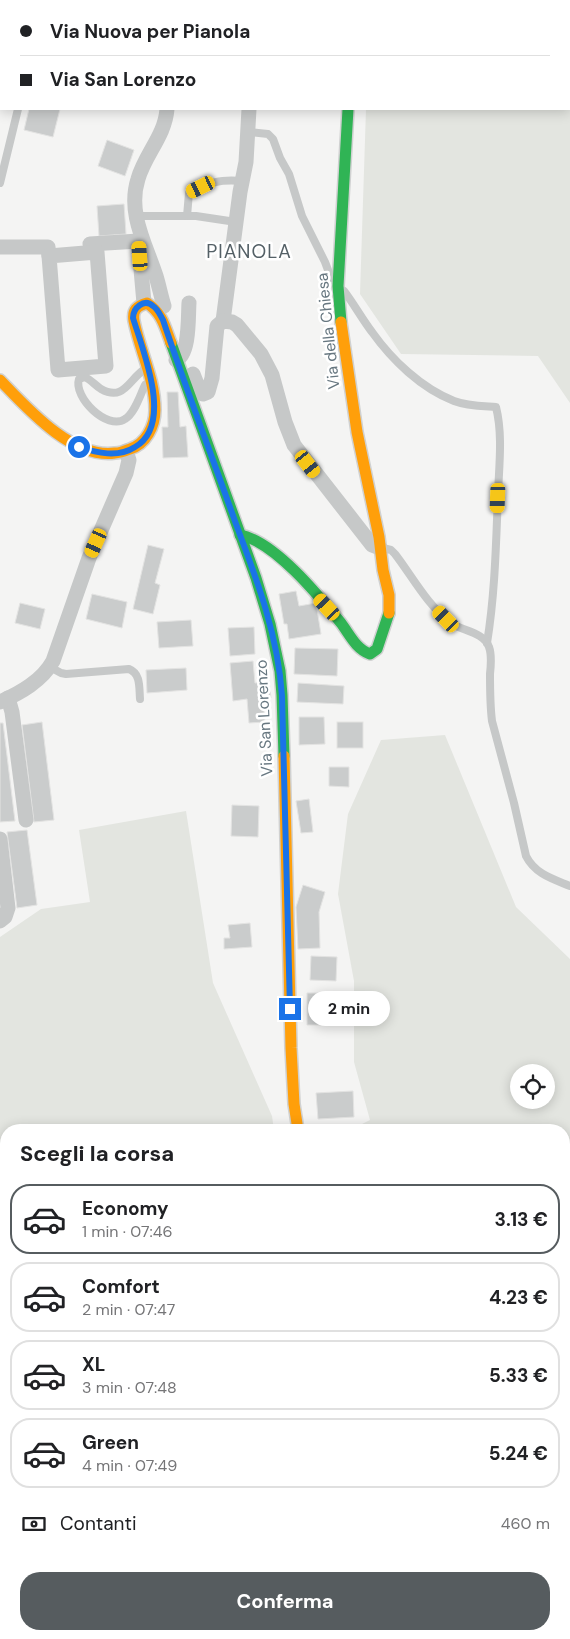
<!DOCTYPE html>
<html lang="it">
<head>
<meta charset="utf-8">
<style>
  :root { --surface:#fff; --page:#f2f2f2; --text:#202124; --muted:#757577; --line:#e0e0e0; --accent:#565c5f }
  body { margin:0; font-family:"DM Sans",sans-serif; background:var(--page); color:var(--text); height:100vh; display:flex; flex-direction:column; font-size:19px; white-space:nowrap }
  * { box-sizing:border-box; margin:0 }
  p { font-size:16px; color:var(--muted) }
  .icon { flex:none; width:28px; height:28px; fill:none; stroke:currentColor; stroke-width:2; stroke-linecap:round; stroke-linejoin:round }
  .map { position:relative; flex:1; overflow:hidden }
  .details { position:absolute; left:0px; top:1124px; width:570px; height:516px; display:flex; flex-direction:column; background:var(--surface); border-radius:20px 20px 0 0; box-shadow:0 2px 12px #0003 }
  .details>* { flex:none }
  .top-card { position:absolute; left:0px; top:0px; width:570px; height:110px; box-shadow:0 2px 12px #0003; display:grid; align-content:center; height:110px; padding:0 20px; background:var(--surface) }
  .buttons { position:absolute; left:510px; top:1064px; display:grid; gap:10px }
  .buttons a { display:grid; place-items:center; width:45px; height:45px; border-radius:50%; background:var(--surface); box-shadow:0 2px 12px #0003; font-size:25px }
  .end { position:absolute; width:22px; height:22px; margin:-11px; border:6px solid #1a73e8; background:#fff; box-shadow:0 0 0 2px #fff }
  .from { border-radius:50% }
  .bubble { position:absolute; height:35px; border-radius:18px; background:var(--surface); box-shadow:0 2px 12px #0003; font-size:16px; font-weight:700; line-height:35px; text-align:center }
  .car { position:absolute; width:15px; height:30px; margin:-15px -8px; border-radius:6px; box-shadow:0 0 4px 1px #0007; background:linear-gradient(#f5c518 24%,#345 0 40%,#f5c518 0 76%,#345 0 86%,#f5c518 0) }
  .top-card b { display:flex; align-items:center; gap:18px; height:48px; font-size:19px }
  .top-card b+b { border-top:1px solid var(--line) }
  .top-card i { width:12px; height:12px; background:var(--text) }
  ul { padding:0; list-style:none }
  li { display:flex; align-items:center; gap:15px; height:70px; margin:0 10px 8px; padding:0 10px; border:2px solid var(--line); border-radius:20px }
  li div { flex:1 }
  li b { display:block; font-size:19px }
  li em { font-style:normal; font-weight:700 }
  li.on { border-color:var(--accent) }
  li>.icon { width:45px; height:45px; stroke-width:1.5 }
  h2 { padding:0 20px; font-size:22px; line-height:60px }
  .pay { display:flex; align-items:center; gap:12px; height:55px; padding:0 20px; font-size:19px }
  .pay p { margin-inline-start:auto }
  .primary-button { display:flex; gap:10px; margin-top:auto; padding:10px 20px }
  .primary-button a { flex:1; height:58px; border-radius:20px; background:var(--accent); color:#fff; font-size:20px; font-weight:700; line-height:58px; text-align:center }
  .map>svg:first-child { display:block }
</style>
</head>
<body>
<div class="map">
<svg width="570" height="1639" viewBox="0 0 570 1639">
  <rect width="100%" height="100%" fill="#f4f4f3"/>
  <g fill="#e3e5e0" fill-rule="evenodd">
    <path d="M 370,0 L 570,0 L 570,403 L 538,356 L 401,354 L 360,294 L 366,109 L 569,109 L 569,1 Z"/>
    <path d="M 445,735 L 516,907 L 570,959 L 570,1639 L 361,1639 L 360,1634 L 564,1634 L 564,1130 L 350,1130 L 370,1120 L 354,1062 L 354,981 L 338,894 L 348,814 L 381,740 ZM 519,1072 L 546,1072 L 546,1100 L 519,1100 Z"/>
    <path d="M 186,811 L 213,983 L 272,1116 L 274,1130 L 6,1130 L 6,1345 L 0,1342 L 0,937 L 41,909 L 90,902 L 79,830 Z"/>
    <path d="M 0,1553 L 6,1559 L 6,1634 L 37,1634 L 38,1639 L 0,1639 Z"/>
    <path d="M 229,1634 L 346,1634 L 347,1639 L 227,1639 Z"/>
  </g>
  <g fill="#cacccc" stroke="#e3e3e2">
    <path d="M 29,109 L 60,109 L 53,137 L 24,130 Z"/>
    <path d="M 107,140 L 134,150 L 125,176 L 98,166 Z"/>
    <path d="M 124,204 L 126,234 L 99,236 L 97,206 Z"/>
    <path d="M 167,392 L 178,392 L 180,427 L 186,426 L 188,457 L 163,458 L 162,427 L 168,427 Z"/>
    <path d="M 148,545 L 164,549 L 155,583 L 160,585 L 153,614 L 133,609 Z"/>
    <path d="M 296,591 L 299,606 L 316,603 L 321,634 L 289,639 L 287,624 L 284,624 L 279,594 Z"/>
    <path d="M 92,594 L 127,602 L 122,628 L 86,619 Z"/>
    <path d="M 20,603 L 45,609 L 40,629 L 15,623 Z"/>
    <path d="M 191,620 L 193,646 L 159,648 L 157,622 Z"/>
    <path d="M 254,627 L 255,654 L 230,656 L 228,628 Z"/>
    <path d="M 295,648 L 338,649 L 337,676 L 294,674 Z"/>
    <path d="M 253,661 L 255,683 L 269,682 L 271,698 L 263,698 L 265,722 L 249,723 L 247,699 L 233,701 L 230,663 Z"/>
    <path d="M 186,668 L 187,690 L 147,693 L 146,670 Z"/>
    <path d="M 298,683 L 344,686 L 343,704 L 297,702 Z"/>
    <path d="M 299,717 L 324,717 L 325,744 L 299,745 Z"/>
    <path d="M 42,722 L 54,820 L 34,822 L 22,725 Z"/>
    <rect x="337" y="722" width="26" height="26"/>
    <path d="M 0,723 L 3,723 L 15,821 L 0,822 Z"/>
    <path d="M 329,767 L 349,767 L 349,787 L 329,786 Z"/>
    <path d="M 309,799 L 313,832 L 301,833 L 296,801 Z"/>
    <path d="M 232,805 L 259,806 L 258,837 L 231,836 Z"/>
    <path d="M 27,830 L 37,905 L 17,908 L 7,832 Z"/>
    <path d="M 303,885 L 325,892 L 319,912 L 320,948 L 298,949 L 296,907 Z"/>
    <path d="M 250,923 L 252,947 L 224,949 L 224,938 L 230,938 L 228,925 Z"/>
    <path d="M 311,956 L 337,957 L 336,981 L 310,980 Z"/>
    <path d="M 307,993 L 323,993 L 323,1004 L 332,1004 L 332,1025 L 307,1025 Z"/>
    <path d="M 353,1091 L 354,1117 L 318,1119 L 316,1093 Z"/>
    <path d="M 0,1360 L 6,1363 L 0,1373 Z"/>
  </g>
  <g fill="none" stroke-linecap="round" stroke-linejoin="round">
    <g stroke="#d0d1d1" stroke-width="14">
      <g id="fast">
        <path d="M 341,322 L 338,286 L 348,109"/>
        <path d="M 171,343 L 256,578 L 270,624 L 280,671 L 282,695 L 284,756"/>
        <path d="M 240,535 C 274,541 319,596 341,623 C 350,635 356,649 370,654 L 377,649 L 389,613"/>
        <path d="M 353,1634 L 354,1639"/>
      </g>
    </g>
    <g stroke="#d0d1d1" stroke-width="14">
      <g id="slow">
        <path d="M 341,322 L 357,432 L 379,537 L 383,570 L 389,595 L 389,613"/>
        <path d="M 0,380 C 27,408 72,459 115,453 C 120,453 125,451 130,449 C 146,444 155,426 155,410 C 155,379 140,351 134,321 C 132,310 137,306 147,303 C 162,313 165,327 171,343"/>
        <path d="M 284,756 L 291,1048 L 294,1104 L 298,1130"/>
      </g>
    </g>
    <g stroke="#c6c8c8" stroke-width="8">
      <path d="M 248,132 L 268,134 L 273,139 L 280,158 L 289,174 L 302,216 L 325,262 L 331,278"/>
      <path d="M 0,183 L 18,109"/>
      <path d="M 136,216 L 196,216 L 236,222"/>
      <path d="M 187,216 L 189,193 C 212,182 218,179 243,181"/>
      <path d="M 344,291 C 354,304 362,319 372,332 C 392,360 421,388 454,401 C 467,406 482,406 496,407 C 503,435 499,466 498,494 C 496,544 495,594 487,643"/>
      <path d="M 145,369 C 129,379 124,402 101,389 C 95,385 91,380 85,377 L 79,379 C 73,397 107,431 125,419 C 135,413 140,395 145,385"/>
      <path d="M 383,548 L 391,550 L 395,554 C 412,576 427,605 451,623 C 462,631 484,632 489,647 C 492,655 491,665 490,674 C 490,690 490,705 492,721 L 514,803 L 526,856 C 535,874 553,879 570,886"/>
      <path d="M 50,667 L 61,673 L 66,674 L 129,669 C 141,674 139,687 140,699"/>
    </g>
    <g stroke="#c6c8c8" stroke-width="15">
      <path d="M 172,0 L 172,1"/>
      <path d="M 206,0 L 206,1"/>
      <path d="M 253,0 L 253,1"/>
      <path d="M 351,1 L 351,0"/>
      <path d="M 90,244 L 139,241"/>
      <path d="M 0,247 L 48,247 L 49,256"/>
      <path d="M 139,247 L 144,303"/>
      <path d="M 97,252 L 106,366 L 58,370 L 49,256 Z"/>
      <path d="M 164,306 C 161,296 159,286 156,276 C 146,245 127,213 138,179 C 145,154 165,136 167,109"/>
      <path d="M 223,321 L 240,192 L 246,162 L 249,109"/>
      <path d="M 176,360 C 190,355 188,316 189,303"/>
      <path d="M 193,374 L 200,392 L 203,394 L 208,392 L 212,378 L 217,326 L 223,321 L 232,322 L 237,325 L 261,354 L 272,375 L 285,422 L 294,445 L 372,545 L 380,548"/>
      <path d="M 8,698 L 12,712 L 26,820"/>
      <path d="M 0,702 C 20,693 42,681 53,661 L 89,558 L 126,473 L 129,460 L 126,451"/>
      <path d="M 0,839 L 8,908 L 5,917 L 0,921"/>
    </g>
    <use href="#fast" stroke="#30b455" stroke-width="11"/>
    <use href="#slow" stroke="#ff9f0a" stroke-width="11"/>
  </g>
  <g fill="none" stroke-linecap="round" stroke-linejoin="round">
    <path stroke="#1a73e8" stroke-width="6" d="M 79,447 C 97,453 118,458 135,447 C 174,425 143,351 133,318 C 133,308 144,298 153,306 C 158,309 160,315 163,320 C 186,389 212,456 236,524 C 257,580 278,635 282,696 L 290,1009"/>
  </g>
  <g text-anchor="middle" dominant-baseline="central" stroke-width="5" stroke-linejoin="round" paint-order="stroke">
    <g font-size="16" fill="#677780" stroke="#fff">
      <text transform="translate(328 331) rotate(-96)">Via della Chiesa</text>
      <text transform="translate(264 718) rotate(-93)">Via San Lorenzo</text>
    </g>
    <g font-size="19" letter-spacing="1" fill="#546066" stroke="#fff">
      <text x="249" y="251">PIANOLA</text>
    </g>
  </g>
</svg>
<div class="buttons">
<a><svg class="icon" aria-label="locate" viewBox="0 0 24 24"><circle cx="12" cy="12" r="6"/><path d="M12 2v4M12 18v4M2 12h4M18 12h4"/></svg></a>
</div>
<i class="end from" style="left:79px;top:447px"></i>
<i class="end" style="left:290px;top:1009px"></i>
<div class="bubble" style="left:308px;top:991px;width:82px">2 min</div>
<i class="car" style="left:201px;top:187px;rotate:244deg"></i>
<i class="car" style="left:140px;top:256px;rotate:356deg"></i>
<i class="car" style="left:308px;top:464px;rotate:142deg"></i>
<i class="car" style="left:498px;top:498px;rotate:182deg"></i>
<i class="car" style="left:96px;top:543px;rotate:204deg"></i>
<i class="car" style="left:327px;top:607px;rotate:317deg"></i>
<i class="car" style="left:446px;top:619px;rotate:316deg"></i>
<div class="top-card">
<b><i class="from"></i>Via Nuova per Pianola</b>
<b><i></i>Via San Lorenzo</b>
</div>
<section class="details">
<h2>Scegli la corsa</h2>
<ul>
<li class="on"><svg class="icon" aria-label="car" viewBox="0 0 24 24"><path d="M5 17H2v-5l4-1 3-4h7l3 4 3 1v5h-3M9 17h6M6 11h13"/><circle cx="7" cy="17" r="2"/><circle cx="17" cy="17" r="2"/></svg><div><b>Economy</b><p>1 min · 07:46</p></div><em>3.13 €</em></li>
<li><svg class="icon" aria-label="car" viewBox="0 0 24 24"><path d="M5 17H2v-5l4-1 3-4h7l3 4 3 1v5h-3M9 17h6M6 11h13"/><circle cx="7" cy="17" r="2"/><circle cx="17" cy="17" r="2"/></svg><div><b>Comfort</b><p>2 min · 07:47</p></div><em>4.23 €</em></li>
<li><svg class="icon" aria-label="car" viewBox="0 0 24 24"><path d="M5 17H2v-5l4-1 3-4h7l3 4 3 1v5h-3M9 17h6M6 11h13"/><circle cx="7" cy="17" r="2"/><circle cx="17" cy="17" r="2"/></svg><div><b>XL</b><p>3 min · 07:48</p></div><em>5.33 €</em></li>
<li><svg class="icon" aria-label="car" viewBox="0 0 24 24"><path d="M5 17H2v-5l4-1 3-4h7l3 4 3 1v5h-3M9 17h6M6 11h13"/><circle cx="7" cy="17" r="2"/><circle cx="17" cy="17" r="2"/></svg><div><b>Green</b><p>4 min · 07:49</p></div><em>5.24 €</em></li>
</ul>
<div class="pay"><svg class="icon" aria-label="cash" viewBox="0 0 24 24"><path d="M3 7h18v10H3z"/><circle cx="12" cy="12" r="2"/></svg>Contanti<p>460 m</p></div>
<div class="primary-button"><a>Conferma</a></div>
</section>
</div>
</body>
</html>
